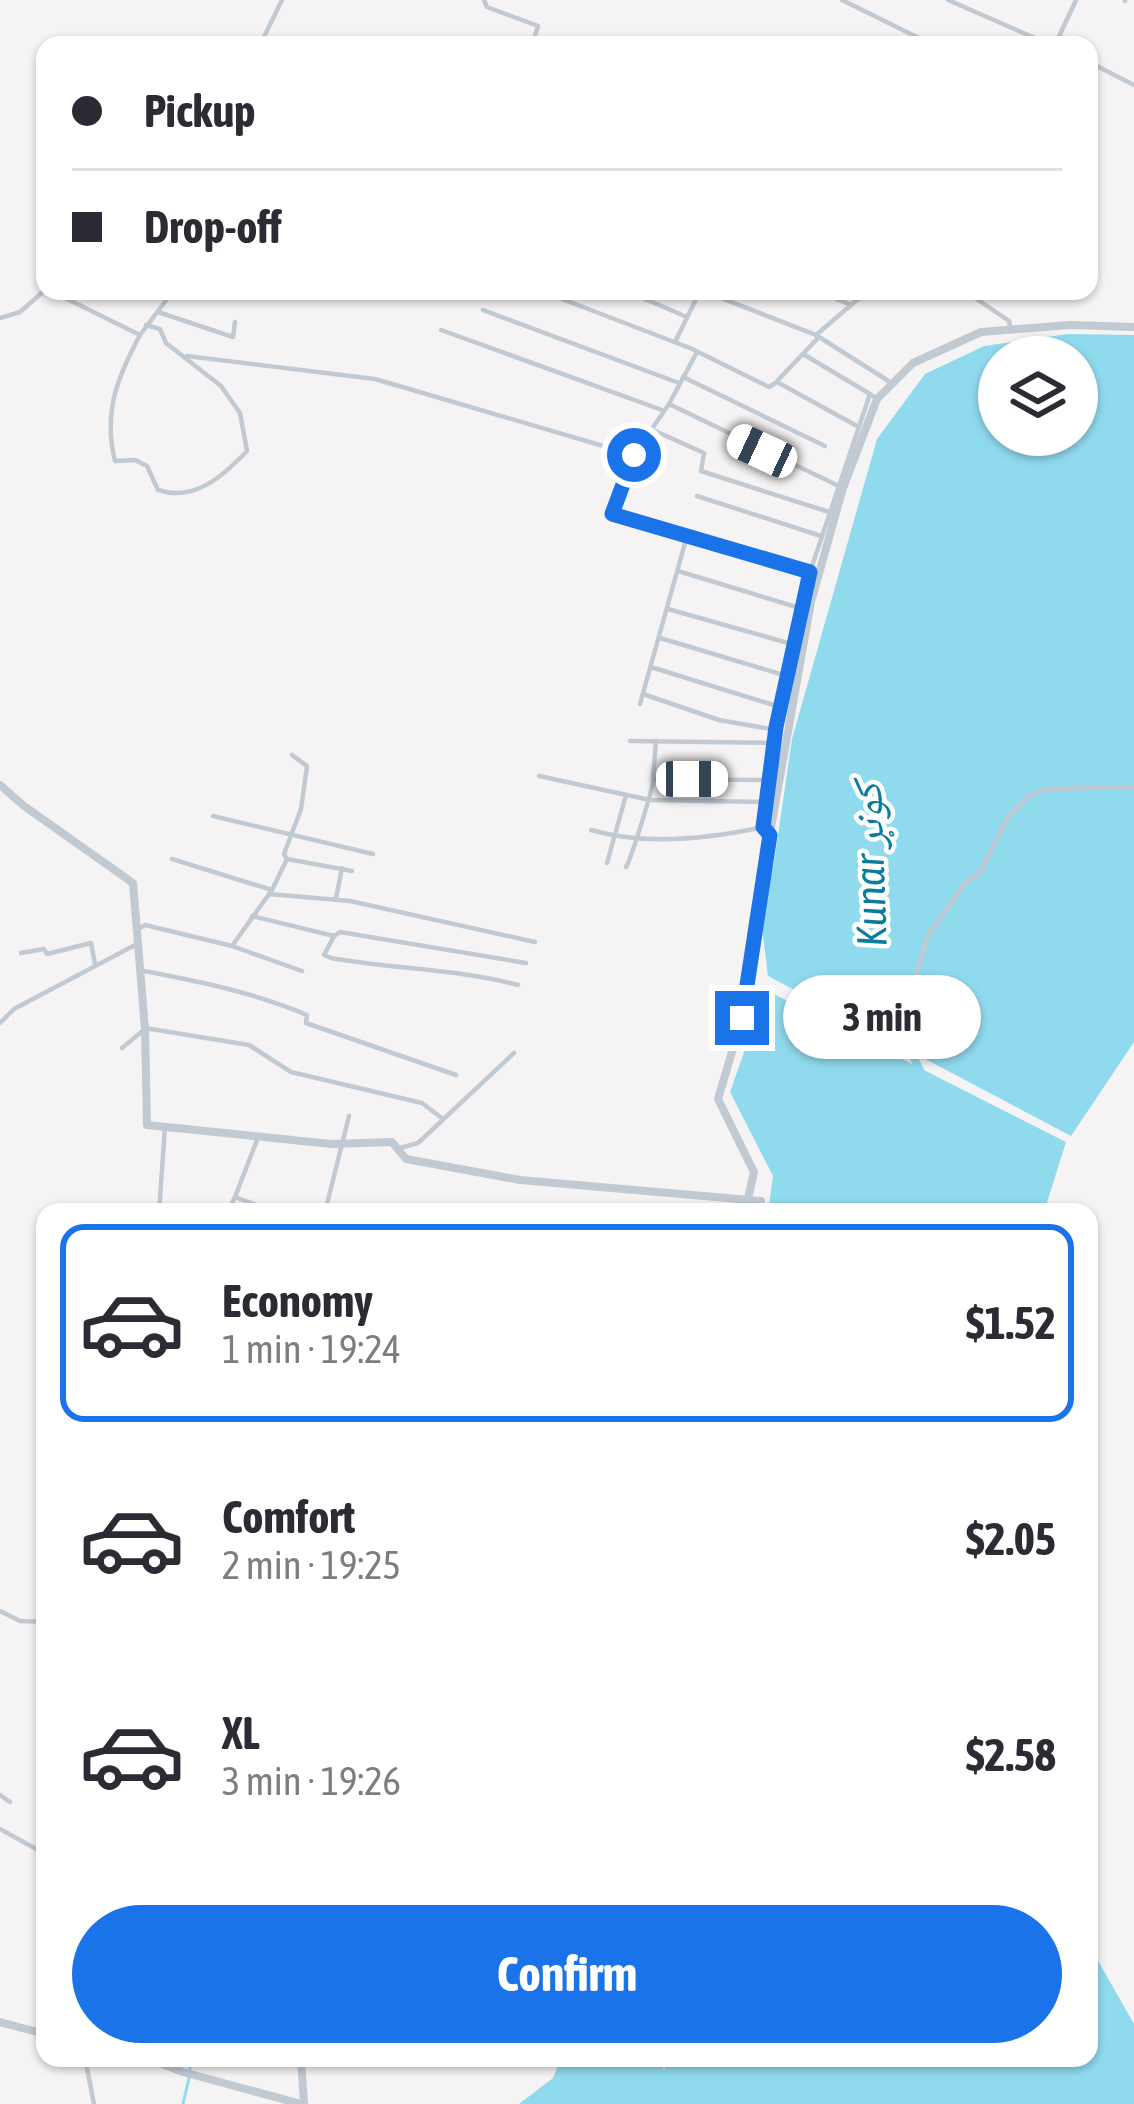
<!DOCTYPE html>
<html lang="en">
<head>
<meta charset="utf-8">
<style>
  :root { --surface:#fff; --page:#f2f2f3; --text:#2b2b33; --muted:#7c7c81; --line:#e1e1e2; --accent:#1a73e8 }
  body { margin:0; font-family:"Asap Condensed","Noto Naskh Arabic",sans-serif; background:var(--page); color:var(--text); height:100vh; display:flex; flex-direction:column; font-size:45px; white-space:nowrap }
  * { box-sizing:border-box; margin:0 }
  p { font-size:39px; color:var(--muted) }
  .icon { flex:none; width:66px; height:66px; fill:none; stroke:currentColor; stroke-width:2; stroke-linecap:round; stroke-linejoin:round }
  .map { position:relative; flex:1; overflow:hidden }
  .sheet { position:absolute; left:36px; top:1203px; width:1062px; height:864px; display:flex; flex-direction:column; background:var(--surface); border-radius:24px; box-shadow:0 3px 9px #0004 }
  .sheet>* { flex:none }
  .banner { position:absolute; left:36px; top:36px; width:1062px; height:264px; border-radius:24px; box-shadow:0 3px 9px #0004; display:grid; align-content:center; height:264px; padding:0 36px; background:var(--surface) }
  .controls { position:absolute; left:978px; top:336px; display:grid; gap:24px }
  .controls a { display:grid; place-items:center; width:120px; height:120px; border-radius:50%; background:var(--surface); box-shadow:0 3px 9px #0004; font-size:60px }
  .end { position:absolute; width:54px; height:54px; margin:-27px; border:15px solid #1a73e8; background:#fff; box-shadow:0 0 0 6px #fff }
  .from { border-radius:50% }
  .bubble { position:absolute; height:84px; border-radius:42px; background:var(--surface); box-shadow:0 3px 9px #0004; font-size:39px; font-weight:700; line-height:84px; text-align:center }
  .car { position:absolute; width:36px; height:72px; margin:-36px -18px; border-radius:15px; box-shadow:0 0 9px 3px #0007; background:linear-gradient(#fff 24%,#345 0 40%,#fff 0 76%,#345 0 86%,#fff 0) }
  .banner b { display:flex; align-items:center; gap:42px; height:114px; font-size:45px }
  .banner b+b { border-top:3px solid var(--line) }
  .banner i { width:30px; height:30px; background:var(--text) }
  ul { padding:21px 0 0; list-style:none }
  li { display:flex; align-items:center; gap:36px; height:198px; margin:0 24px 18px; padding:0 12px; border:6px solid transparent; border-radius:24px }
  li div { flex:1 }
  li b { display:block; font-size:45px }
  li em { font-style:normal; font-weight:700 }
  li.active { border-color:var(--accent) }
  li>.icon { width:108px; height:108px; stroke-width:1.5 }
  .action { display:flex; gap:24px; margin-top:auto; padding:24px 36px }
  .action a { flex:1; height:138px; border-radius:72px; background:var(--accent); color:#fff; font-size:48px; font-weight:700; line-height:138px; text-align:center }
  .map>svg:first-child { display:block }
</style>
</head>
<body>
<div class="map">
<svg width="1134" height="2104" viewBox="0 0 1134 2104">
  <rect width="100%" height="100%" fill="#f5f3f3"/>
  <g fill="#90daee" fill-rule="evenodd">
    <path d="M 1068,334 L 1134,335 L 1134,1042 L 1071,1136 L 768,976 L 761,919 L 774,863 L 792,739 L 877,439 L 925,374 L 984,346 ZM 999,357 L 1077,357 L 1077,435 L 999,435 Z"/>
    <path d="M 766,990 L 1066,1142 L 1044,1212 L 768,1212 L 773,1176 L 730,1092 Z"/>
    <path d="M 1089,1945 L 1134,2024 L 1134,2104 L 519,2104 L 553,2078 L 561,2058 L 661,2058 L 664,2071 L 667,2058 L 1089,2058 Z"/>
  </g>
  <g fill="none" stroke-linecap="round" stroke-linejoin="round">
    <g stroke="#90daee" stroke-width="3">
      <path d="M 189,2058 L 190,2071"/>
      <path d="M 183,2104 L 189,2078"/>
    </g>
    <path stroke="#90daee" stroke-width="8" d="M 907,1043 L 921,1073"/>
    <g stroke="#c1cad2" stroke-width="4.5">
      <path d="M 484,0 L 487,7 L 538,26 L 532,45"/>
      <path d="M 842,0 L 933,45"/>
      <path d="M 948,0 L 1051,45"/>
      <path d="M 1125,1 L 1125,0"/>
      <path d="M 260,45 L 282,0"/>
      <path d="M 1055,45 L 1076,0"/>
      <path d="M 1089,62 L 1134,85"/>
      <path d="M 51,291 L 140,335 L 173,291"/>
      <path d="M 541,291 L 690,348 L 769,387 L 777,382 L 857,426"/>
      <path d="M 626,291 L 687,317"/>
      <path d="M 703,291 L 816,335"/>
      <path d="M 817,291 L 851,305"/>
      <path d="M 875,291 L 857,300 L 816,335 L 890,382"/>
      <path d="M 965,291 L 1009,321 L 1011,330"/>
      <path d="M 483,310 L 679,383"/>
      <path d="M 158,312 L 233,337 L 235,322"/>
      <path d="M 0,318 L 20,312 L 45,290"/>
      <path d="M 441,330 L 662,410"/>
      <path d="M 140,335 C 117,378 103,413 115,461 L 135,460 L 147,466 L 158,490 C 195,502 223,476 247,451 L 240,413 L 221,386 L 166,343 L 160,329 L 146,325"/>
      <path d="M 675,342 L 700,291"/>
      <path d="M 803,354 L 870,394"/>
      <path d="M 187,356 L 375,379 L 634,455 L 669,404 L 843,488"/>
      <path d="M 683,377 L 825,446"/>
      <path d="M 778,380 L 819,337"/>
      <path d="M 669,404 L 697,352"/>
      <path d="M 653,430 L 704,453 L 701,471 L 829,512"/>
      <path d="M 633,457 L 612,514 L 807,571"/>
      <path d="M 697,496 L 821,536"/>
      <path d="M 678,571 L 803,609"/>
      <path d="M 668,609 L 795,645"/>
      <path d="M 660,638 L 797,679"/>
      <path d="M 654,668 L 780,707"/>
      <path d="M 643,694 L 719,720 L 776,730"/>
      <path d="M 640,704 L 687,536"/>
      <path d="M 630,741 L 774,743"/>
      <path d="M 539,776 L 650,800 L 765,802"/>
      <path d="M 653,777 L 656,741"/>
      <path d="M 213,816 L 373,854"/>
      <path d="M 591,830 C 646,846 708,839 763,827"/>
      <path d="M 769,835 L 763,827 L 776,727 L 810,572 L 870,394 L 877,399"/>
      <path d="M 172,859 L 272,890 L 269,894 L 350,901 L 535,942"/>
      <path d="M 287,859 L 352,871"/>
      <path d="M 607,863 L 626,795"/>
      <path d="M 626,867 C 631,859 654,786 653,779 L 768,780"/>
      <path d="M 336,898 L 342,868"/>
      <path d="M 252,916 L 334,936 L 340,932 L 526,963"/>
      <path d="M 138,929 L 145,925 L 232,946 L 272,890 L 287,859 L 284,854 L 301,809 L 307,766 L 292,755"/>
      <path d="M 334,936 L 324,955 L 331,958 C 393,969 458,969 518,985"/>
      <path d="M 232,946 L 302,971"/>
      <path d="M 21,953 L 44,949 L 47,954 L 91,943 L 95,964"/>
      <path d="M 139,970 C 197,981 253,992 307,1015 L 306,1023 L 456,1075"/>
      <path d="M 915,978 L 928,935 L 967,881 L 979,874 L 1008,817 L 1029,796 L 1046,789 L 1134,787"/>
      <path d="M 0,1023 L 14,1009 L 135,945"/>
      <path d="M 122,1048 L 145,1029 L 151,1029 L 249,1045 L 291,1072 L 422,1103 L 443,1119"/>
      <path d="M 257,1140 L 235,1197 L 264,1208 L 262,1212"/>
      <path d="M 400,1148 L 418,1143 L 514,1053"/>
      <path d="M 159,1212 L 165,1127"/>
      <path d="M 228,1212 L 235,1197"/>
      <path d="M 325,1212 L 349,1116"/>
      <path d="M 0,1611 L 20,1621 L 45,1622"/>
      <path d="M 0,1795 L 10,1802"/>
      <path d="M 0,1829 L 45,1854"/>
      <path d="M 85,2058 L 94,2104"/>
    </g>
    <g stroke="#c1cad2" stroke-width="8">
      <path d="M 0,785 L 24,806 L 133,883 L 145,1029 L 147,1125 L 331,1144 L 392,1142 L 406,1159 L 520,1180 L 761,1201"/>
      <path d="M 745,1212 L 754,1172 L 718,1099 L 742,1018 L 756,912 L 811,602 L 843,488 L 877,399 L 913,363 L 981,332 L 1070,325 L 1134,327"/>
      <path d="M 0,2022 L 45,2034"/>
      <path d="M 146,2058 L 183,2072 L 301,2104"/>
      <path d="M 301,2058 L 304,2104"/>
    </g>
  </g>
  <g fill="none" stroke-linecap="round" stroke-linejoin="round">
    <path stroke="#1a73e8" stroke-width="15" d="M 634,455 L 612,514 L 810,572 L 776,727 L 763,827 L 770,835 L 742,1018"/>
  </g>
  <g text-anchor="middle" dominant-baseline="central" stroke-width="9" stroke-linejoin="round" paint-order="stroke">
    <g font-size="42" font-style="italic" fill="#0c7c9b" stroke="#fff">
      <text transform="translate(869 865) rotate(-92)">Kunar کونړ</text>
    </g>
  </g>
</svg>
<div class="controls">
<a><svg class="icon" aria-label="layers" viewBox="0 0 24 24"><path d="M12 4l9 5-9 5-9-5zM3 14l9 5 9-5"/></svg></a>
</div>
<i class="end from" style="left:634px;top:455px"></i>
<i class="end" style="left:742px;top:1018px"></i>
<div class="bubble" style="left:783px;top:975px;width:198px">3 min</div>
<i class="car" style="left:762px;top:451px;rotate:295deg"></i>
<i class="car" style="left:692px;top:779px;rotate:90deg"></i>
<div class="banner">
<b><i class="from"></i>Pickup</b>
<b><i></i>Drop-off</b>
</div>
<section class="sheet">
<ul>
<li class="active"><svg class="icon" aria-label="car" viewBox="0 0 24 24"><path d="M5 17H2v-5l4-1 3-4h7l3 4 3 1v5h-3M9 17h6M6 11h13"/><circle cx="7" cy="17" r="2"/><circle cx="17" cy="17" r="2"/></svg><div><b>Economy</b><p>1 min · 19:24</p></div><em>$1.52</em></li>
<li><svg class="icon" aria-label="car" viewBox="0 0 24 24"><path d="M5 17H2v-5l4-1 3-4h7l3 4 3 1v5h-3M9 17h6M6 11h13"/><circle cx="7" cy="17" r="2"/><circle cx="17" cy="17" r="2"/></svg><div><b>Comfort</b><p>2 min · 19:25</p></div><em>$2.05</em></li>
<li><svg class="icon" aria-label="car" viewBox="0 0 24 24"><path d="M5 17H2v-5l4-1 3-4h7l3 4 3 1v5h-3M9 17h6M6 11h13"/><circle cx="7" cy="17" r="2"/><circle cx="17" cy="17" r="2"/></svg><div><b>XL</b><p>3 min · 19:26</p></div><em>$2.58</em></li>
</ul>
<div class="action"><a>Confirm</a></div>
</section>
</div>
</body>
</html>
